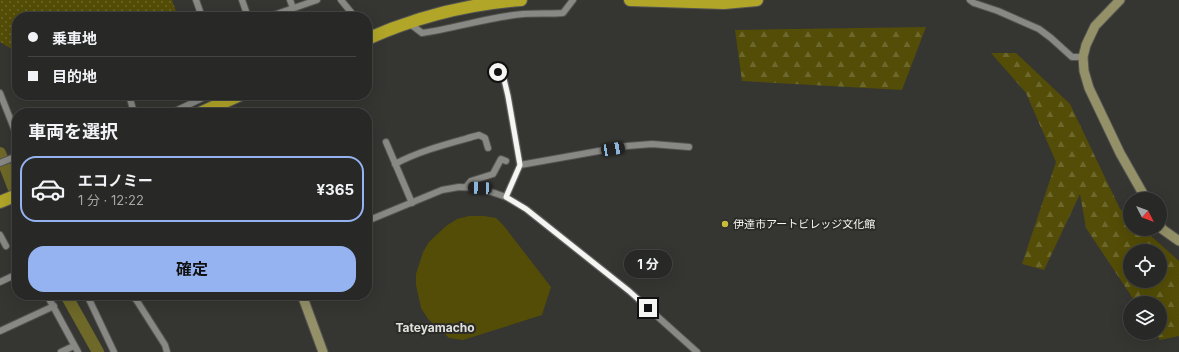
<!DOCTYPE html>
<html lang="ja">
<head>
<meta charset="utf-8">
<style>
  :root { --surface:#282826; --page:#30302e; --text:#f1f3f6; --muted:#a5a6a7; --line:#444443; --accent:#95b2f1 }
  body { margin:0; font-family:Inter,"Noto Sans JP",sans-serif; background:var(--page); color:var(--text); height:100vh; display:flex; flex-direction:column; font-size:15px; white-space:nowrap }
  * { box-sizing:border-box; margin:0 }
  p { font-size:13px; color:var(--muted) }
  .icon { flex:none; width:22px; height:22px; fill:none; stroke:currentColor; stroke-width:2; stroke-linecap:round; stroke-linejoin:round }
  .map { position:relative; flex:1; overflow:hidden }
  .sheet { position:absolute; left:12px; top:108px; width:360px; height:192px; display:flex; flex-direction:column; background:var(--surface); border-radius:16px; box-shadow:0 4px 16px #0002,0 0 0 1px var(--line) }
  .sheet>* { flex:none }
  .hud { position:absolute; left:12px; top:12px; width:360px; height:88px; border-radius:16px; box-shadow:0 4px 16px #0002,0 0 0 1px var(--line); display:grid; align-content:center; height:88px; padding:0 16px; background:var(--surface) }
  .needle { width:26px; rotate:132deg }
  .tools { position:absolute; left:1123px; top:192px; display:grid; gap:8px }
  .tools a { display:grid; place-items:center; width:44px; height:44px; border-radius:50%; background:var(--surface); box-shadow:0 4px 16px #0002,0 0 0 1px var(--line); font-size:20px }
  .end { position:absolute; width:18px; height:18px; margin:-9px; border:5px solid #f5f5f3; background:#111; box-shadow:0 0 0 2px #111 }
  .from { border-radius:50% }
  .bubble { position:absolute; height:28px; border-radius:14px; background:var(--surface); box-shadow:0 4px 16px #0002,0 0 0 1px var(--line); font-size:13px; font-weight:700; line-height:28px; text-align:center }
  .car { position:absolute; width:12px; height:24px; margin:-12px -6px; border-radius:5px; box-shadow:0 0 3px 1px #0007; background:linear-gradient(#222 24%,#8ab4d8 0 40%,#222 0 76%,#8ab4d8 0 86%,#222 0) }
  .hud b { display:flex; align-items:center; gap:14px; height:38px; font-size:15px }
  .hud b+b { border-top:1px solid var(--line) }
  .hud i { width:10px; height:10px; background:var(--text) }
  ul { padding:0; list-style:none }
  li { display:flex; align-items:center; gap:12px; height:66px; margin:0 8px 6px; padding:0 8px; border:2px solid var(--line); border-radius:16px }
  li div { flex:1 }
  li b { display:block; font-size:15px }
  li em { font-style:normal; font-weight:700 }
  li.on { border-color:var(--accent) }
  li>.icon { width:36px; height:36px; stroke-width:1.5 }
  h2 { padding:0 16px; font-size:18px; line-height:48px }
  .cta { display:flex; gap:8px; margin-top:auto; padding:8px 16px }
  .cta a { flex:1; height:46px; border-radius:16px; background:var(--accent); color:#111; font-size:16px; font-weight:700; line-height:46px; text-align:center }
  .map>svg:first-child { display:block }
</style>
</head>
<body>
<div class="map">
<svg width="1179" height="352" viewBox="0 0 1179 352">
  <defs>
    <pattern id="forest-firs" width="22" height="20" patternUnits="userSpaceOnUse"><rect width="22" height="20" fill="#534d07"/><path d="M5 1l3.5 6h-7zM16 11l3.5 6h-7z" fill="#6c672c"/></pattern>
    <pattern id="park-dots" width="8" height="8" patternUnits="userSpaceOnUse"><rect width="8" height="8" fill="#534d07"/><path d="M2 2h.1M6 6h.1" fill="none" stroke="#6c672c" stroke-width="1.8" stroke-linecap="round"/></pattern>
  </defs>
  <rect width="100%" height="100%" fill="#353532"/>
  <path fill="#534d07" d="M 469,216 L 484,216 L 496,218 L 504,226 L 551,287 L 542,315 L 463,340 L 449,338 L 428,319 L 421,308 L 416,285 L 416,274 L 423,252 L 429,242 L 446,226 L 457,219 Z"/>
  <g fill="url(#forest-firs)" fill-rule="evenodd">
    <path d="M 926,27 L 902,90 L 742,81 L 735,30 Z"/>
    <path d="M 991,53 L 1016,53 L 1070,104 L 1120,209 L 1130,218 L 1130,229 L 1143,229 L 1179,261 L 1179,336 L 1160,340 L 1155,333 L 1160,333 L 1160,303 L 1136,303 L 1086,228 L 1080,194 L 1044,270 L 1022,264 L 1056,162 L 1026,93 ZM 1130,251 L 1160,251 L 1160,281 L 1130,281 Z"/>
  </g>
  <path fill="url(#park-dots)" d="M 0,0 L 172,0 L 178,17 L 17,17 L 17,52 L 0,42 Z"/>
  <g fill="none" stroke-linecap="round" stroke-linejoin="round">
    <g stroke="#6e6929" stroke-width="12">
      <path d="M 0,153 L 17,197"/>
      <path d="M 66,295 L 98,352"/>
    </g>
    <g stroke="#545452" stroke-width="8">
      <g id="street">
        <path d="M 196,0 L 202,17"/>
        <path d="M 242,0 L 248,17"/>
        <path d="M 290,0 L 293,8"/>
        <path d="M 341,0 L 355,17"/>
        <path d="M 970,0 L 974,3 L 998,11 L 1039,29 L 1051,38 L 1072,57 L 1083,57"/>
        <path d="M 268,17 L 317,0"/>
        <path d="M 409,23 L 422,33 C 456,28 489,17 523,14 C 536,13 550,14 563,13 L 573,0"/>
        <path d="M 498,72 L 503,75 L 508,96 L 520,165 L 506,197"/>
        <path d="M 0,93 L 17,136"/>
        <path d="M 129,95 L 134,113"/>
        <path d="M 171,113 L 209,95"/>
        <path d="M 386,142 L 412,203"/>
        <path d="M 0,163 L 17,156"/>
        <path d="M 395,164 C 421,150 451,143 479,135 L 485,138 L 488,148"/>
        <path d="M 520,165 L 627,146 L 652,144 L 689,147"/>
        <path d="M 466,187 L 471,181 L 493,174 L 501,159 L 506,161"/>
        <path d="M 367,221 L 442,190 L 459,187 L 480,188 L 506,197 L 526,209 L 629,291 L 697,352"/>
        <path d="M 0,235 L 6,246"/>
        <path d="M 0,282 L 17,274"/>
        <path d="M 47,295 L 78,352"/>
        <path d="M 87,295 L 114,352"/>
        <path d="M 132,295 L 137,301 L 165,345 L 167,352"/>
        <path d="M 0,331 L 54,306"/>
        <path d="M 61,352 L 74,346"/>
      </g>
    </g>
    <g stroke="#545452" stroke-width="11">
      <g id="secondary">
        <path d="M 1120,0 L 1095,26 L 1086,45 L 1083,57 L 1084,71 L 1089,88 L 1120,153 L 1146,199"/>
        <path d="M 1160,224 L 1162,229 L 1179,241"/>
        <path d="M 201,295 L 203,295"/>
        <path d="M 302,295 L 323,352"/>
      </g>
    </g>
    <g stroke="#545452" stroke-width="14">
      <g id="highway">
        <path d="M 630,0 L 724,3 L 757,0"/>
        <path d="M 367,39 C 416,17 468,4 521,0"/>
        <path d="M 200,113 L 240,95"/>
        <path d="M 0,202 L 17,195"/>
      </g>
    </g>
    <use href="#street" stroke="#888884" stroke-width="6"/>
    <use href="#secondary" stroke="#949168" stroke-width="9"/>
    <use href="#highway" stroke="#b1a628" stroke-width="12"/>
  </g>
  <g fill="none" stroke-linecap="round" stroke-linejoin="round">
    <path stroke="#f5f5f3" stroke-width="5" d="M 498,72 L 503,75 L 508,96 L 520,165 L 506,197 L 526,209 L 629,291 L 648,308"/>
  </g>
  <circle fill="#c6bc3c" stroke="#2b2b28" stroke-width="1.5" cx="725" cy="224" r="4"/>
  <g text-anchor="middle" dominant-baseline="central" stroke-width="4" stroke-linejoin="round" paint-order="stroke">
    <g font-size="11" fill="#f5f5f3" stroke="#2b2b28" text-anchor="start">
      <text x="733" y="224">伊達市アートビレッジ文化館</text>
    </g>
    <g font-size="12" font-weight="bold" fill="#e0e0dc" stroke="#2b2b28">
      <text x="435" y="327">Tateyamacho</text>
    </g>
  </g>
</svg>
<div class="tools">
<a><svg class="needle" viewBox="-14 -14 28 28"><path d="M0-13l5 13h-10z" fill="#e53935"/><path d="M0 13l5-13h-10z" fill="#a5a6a7"/></svg></a>
<a><svg class="icon" aria-label="locate" viewBox="0 0 24 24"><circle cx="12" cy="12" r="6"/><path d="M12 2v4M12 18v4M2 12h4M18 12h4"/></svg></a>
<a><svg class="icon" aria-label="layers" viewBox="0 0 24 24"><path d="M12 4l9 5-9 5-9-5zM3 14l9 5 9-5"/></svg></a>
</div>
<i class="end from" style="left:498px;top:72px"></i>
<i class="end" style="left:648px;top:308px"></i>
<div class="bubble" style="left:624px;top:250px;width:48px">1 分</div>
<i class="car" style="left:613px;top:149px;rotate:80deg"></i>
<i class="car" style="left:480px;top:188px;rotate:272deg"></i>
<div class="hud">
<b><i class="from"></i>乗車地</b>
<b><i></i>目的地</b>
</div>
<section class="sheet">
<h2>車両を選択</h2>
<ul>
<li class="on"><svg class="icon" aria-label="car" viewBox="0 0 24 24"><path d="M5 17H2v-5l4-1 3-4h7l3 4 3 1v5h-3M9 17h6M6 11h13"/><circle cx="7" cy="17" r="2"/><circle cx="17" cy="17" r="2"/></svg><div><b>エコノミー</b><p>1 分 · 12:22</p></div><em>¥365</em></li>
</ul>
<div class="cta"><a>確定</a></div>
</section>
</div>
</body>
</html>
